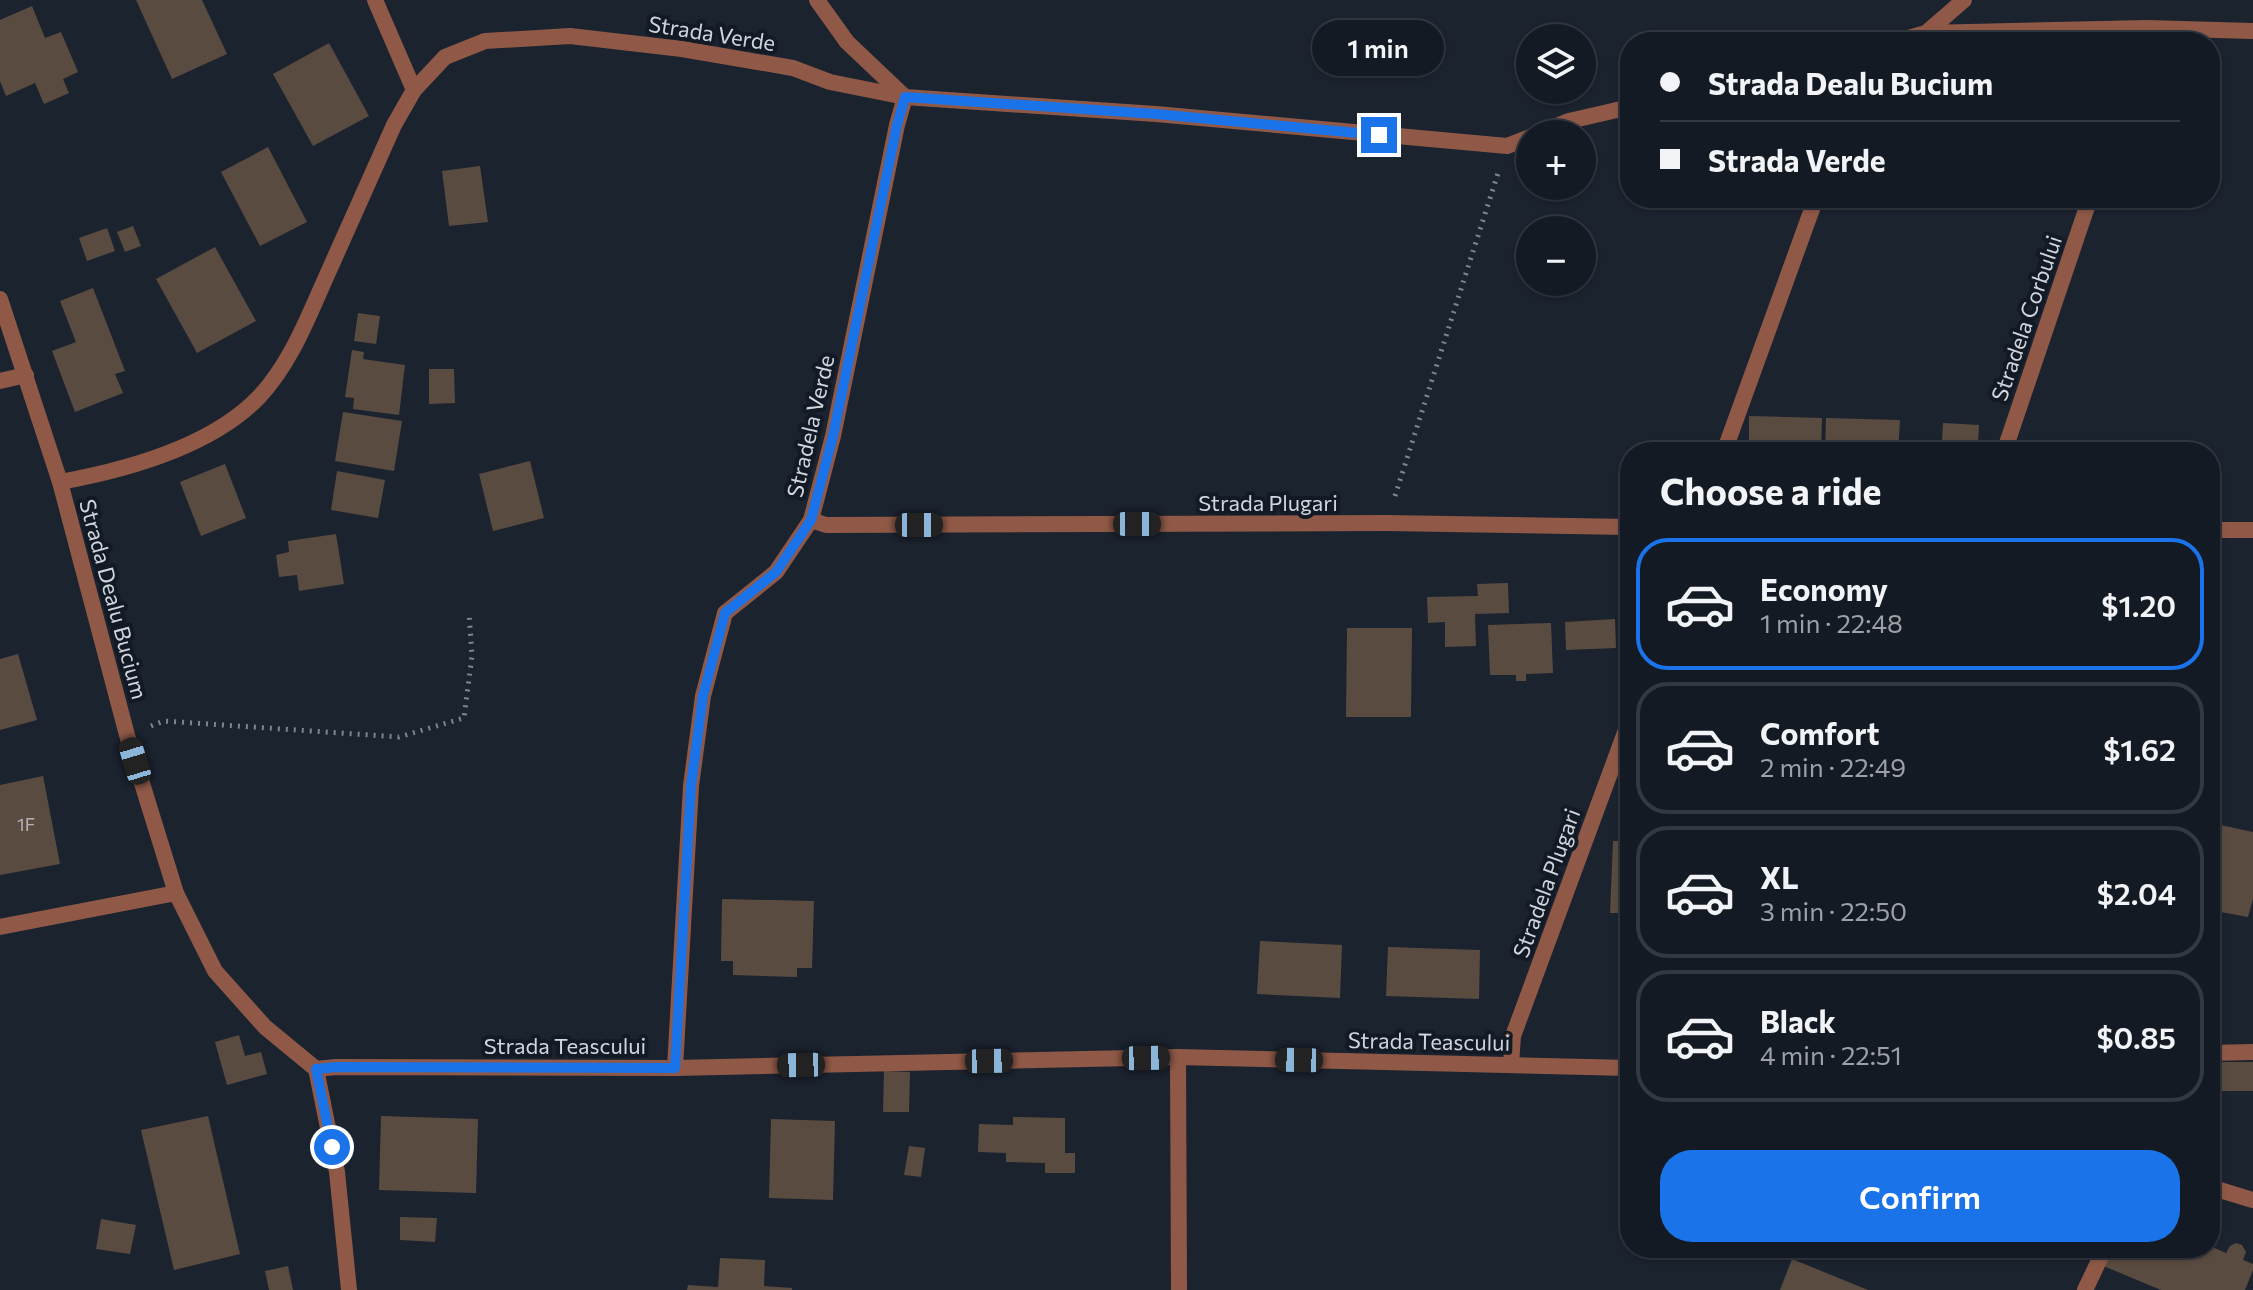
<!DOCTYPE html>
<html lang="en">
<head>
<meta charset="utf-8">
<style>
  :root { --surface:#141a23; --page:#212730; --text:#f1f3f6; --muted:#9da1a6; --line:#333841; --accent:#1a73e8 }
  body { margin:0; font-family:Commissioner,sans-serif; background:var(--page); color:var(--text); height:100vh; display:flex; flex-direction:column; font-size:30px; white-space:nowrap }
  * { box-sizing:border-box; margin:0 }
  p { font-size:26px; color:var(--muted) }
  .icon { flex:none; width:44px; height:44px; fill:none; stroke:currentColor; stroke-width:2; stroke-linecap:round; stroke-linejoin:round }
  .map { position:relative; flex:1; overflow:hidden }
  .sheet { position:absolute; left:1620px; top:442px; width:600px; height:816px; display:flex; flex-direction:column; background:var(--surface); border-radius:32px; box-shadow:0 2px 6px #0004,0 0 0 2px var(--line) }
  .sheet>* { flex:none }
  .guide { position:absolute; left:1620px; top:32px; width:600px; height:176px; border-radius:32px; box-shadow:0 2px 6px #0004,0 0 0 2px var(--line); display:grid; align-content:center; height:176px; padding:0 40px; background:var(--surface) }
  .buttons { position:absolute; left:1516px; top:24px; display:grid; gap:16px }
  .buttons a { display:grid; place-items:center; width:80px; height:80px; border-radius:50%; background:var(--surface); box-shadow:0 2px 6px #0004,0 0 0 2px var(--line); font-size:40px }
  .end { position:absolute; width:36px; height:36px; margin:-18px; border:10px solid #1a73e8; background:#fff; box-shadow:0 0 0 4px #fff }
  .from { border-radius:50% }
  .bubble { position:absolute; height:56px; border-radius:28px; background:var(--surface); box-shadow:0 2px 6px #0004,0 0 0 2px var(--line); font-size:26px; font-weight:600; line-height:56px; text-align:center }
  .car { position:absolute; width:24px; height:48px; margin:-24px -12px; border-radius:10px; box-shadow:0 0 6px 2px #0007; background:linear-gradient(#222 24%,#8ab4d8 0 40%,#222 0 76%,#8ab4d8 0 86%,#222 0) }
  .guide b { display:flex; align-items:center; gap:28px; height:76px; font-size:30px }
  .guide b+b { border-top:2px solid var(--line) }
  .guide i { width:20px; height:20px; background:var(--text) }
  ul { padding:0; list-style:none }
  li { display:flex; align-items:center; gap:24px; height:132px; margin:0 16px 12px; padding:0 24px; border:4px solid var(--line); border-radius:32px }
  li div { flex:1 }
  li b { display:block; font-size:30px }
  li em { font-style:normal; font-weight:600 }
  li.active { border-color:var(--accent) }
  li>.icon { width:72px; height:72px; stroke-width:1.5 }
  h2 { padding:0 40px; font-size:36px; line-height:96px }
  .action { display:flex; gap:16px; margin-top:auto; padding:16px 40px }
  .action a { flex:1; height:92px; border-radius:32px; background:var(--accent); color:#fff; font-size:32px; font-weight:600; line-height:92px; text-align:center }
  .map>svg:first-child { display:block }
</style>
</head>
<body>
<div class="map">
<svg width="2253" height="1290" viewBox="0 0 2253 1290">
  <rect width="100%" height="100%" fill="#1b232f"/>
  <g fill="#5a4b41">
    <path d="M 136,0 L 202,0 L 227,54 L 172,79 Z"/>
    <path d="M 32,6 L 45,38 L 61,32 L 78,72 L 63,79 L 69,93 L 44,104 L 35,83 L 6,96 L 0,81 L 0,20 Z"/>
    <path d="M 329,43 L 369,116 L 313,146 L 273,74 Z"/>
    <path d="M 268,147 L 307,222 L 260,246 L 221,172 Z"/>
    <path d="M 480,166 L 488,222 L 449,226 L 442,171 Z"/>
    <path d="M 133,226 L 141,246 L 125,252 L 117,232 Z"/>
    <path d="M 107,228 L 115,251 L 87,261 L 79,238 Z"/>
    <path d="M 215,247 L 256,321 L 197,353 L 156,279 Z"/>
    <path d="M 93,288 L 125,371 L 115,374 L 123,393 L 75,412 L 52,351 L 76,342 L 60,301 Z"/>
    <path d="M 358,313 L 380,316 L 376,344 L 354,341 Z"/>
    <path d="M 352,350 L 364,352 L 363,359 L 405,365 L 399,415 L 353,409 L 354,398 L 345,397 Z"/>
    <path d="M 429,369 L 454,369 L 455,403 L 429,404 Z"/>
    <path d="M 343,412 L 402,421 L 394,471 L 335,461 Z"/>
    <path d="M 1749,416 L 1822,418 L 1821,452 L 1749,452 Z"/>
    <path d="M 1826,418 L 1900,420 L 1898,452 L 1825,452 Z"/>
    <path d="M 1943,423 L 1979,425 L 1978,443 L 1942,441 Z"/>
    <path d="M 530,461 L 544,518 L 493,531 L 479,474 Z"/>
    <path d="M 225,464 L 246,518 L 201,536 L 180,482 Z"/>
    <path d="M 337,471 L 385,480 L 378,518 L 331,510 Z"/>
    <path d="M 336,534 L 344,584 L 299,591 L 297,575 L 279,577 L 276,555 L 289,552 L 288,541 Z"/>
    <path d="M 1508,583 L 1509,613 L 1475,614 L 1476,646 L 1445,647 L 1445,622 L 1428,623 L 1427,597 L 1478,596 L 1477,584 Z"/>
    <path d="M 1615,619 L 1616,648 L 1566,650 L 1565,622 Z"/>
    <path d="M 1551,623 L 1553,673 L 1526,674 L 1526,681 L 1516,681 L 1516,675 L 1490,675 L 1488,625 Z"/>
    <path d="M 1347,628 L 1412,628 L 1411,717 L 1346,717 Z"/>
    <path d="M 18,654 L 37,720 L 0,730 L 0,659 Z"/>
    <path d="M 43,776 L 60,864 L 0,875 L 0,785 Z"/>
    <path d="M 2216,824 L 2253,832 L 2253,899 L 2248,917 L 2210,910 L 2210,851 Z"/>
    <path d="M 1613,841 L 1630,841 L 1630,922 L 1622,922 L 1623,913 L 1610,913 Z"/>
    <path d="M 722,899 L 814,901 L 812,968 L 797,968 L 797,977 L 733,975 L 733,961 L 721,961 Z"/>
    <path d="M 1260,941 L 1342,945 L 1340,998 L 1257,994 Z"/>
    <path d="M 1388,947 L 1480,950 L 1479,999 L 1386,996 Z"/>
    <path d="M 239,1035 L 245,1056 L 261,1052 L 267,1074 L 227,1085 L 215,1042 Z"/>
    <rect x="2215" y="1062" width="38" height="29"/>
    <path d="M 884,1071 L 910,1072 L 909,1112 L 883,1112 Z"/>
    <path d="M 208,1116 L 240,1254 L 174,1270 L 141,1130 Z"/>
    <path d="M 381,1116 L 478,1119 L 476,1193 L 379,1190 Z"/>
    <path d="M 1013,1117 L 1065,1118 L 1065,1153 L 1075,1153 L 1075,1173 L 1045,1173 L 1045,1163 L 1006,1162 L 1006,1153 L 978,1152 L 979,1124 L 1013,1125 Z"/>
    <path d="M 771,1119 L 835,1121 L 833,1200 L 769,1198 Z"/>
    <path d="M 909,1146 L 925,1148 L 921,1177 L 904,1175 Z"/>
    <path d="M 400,1217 L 437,1218 L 435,1242 L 400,1240 Z"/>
    <path d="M 101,1219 L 136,1225 L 130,1254 L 96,1249 Z"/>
    <path d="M 2236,1243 L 2242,1245 L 2246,1252 L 2243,1260 L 2253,1264 L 2253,1270 L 2245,1290 L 2161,1290 L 2101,1265 L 2108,1248 L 2210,1248 L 2210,1246 L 2226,1253 L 2230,1246 Z"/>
    <path d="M 720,1258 L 765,1260 L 764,1286 L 792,1288 L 792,1290 L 687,1290 L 688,1285 L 718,1287 Z"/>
    <path d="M 1792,1259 L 1868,1290 L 1780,1290 Z"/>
    <path d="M 288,1266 L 293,1290 L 269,1290 L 265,1271 Z"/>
  </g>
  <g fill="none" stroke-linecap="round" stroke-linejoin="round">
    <g stroke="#7e858f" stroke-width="5" stroke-dasharray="2 6" stroke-linecap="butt">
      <path d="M 1395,496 L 1499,170"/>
      <path d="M 151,726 L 164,721 L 399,737 L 464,718 L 472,656 L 469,612"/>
    </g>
    <path stroke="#905947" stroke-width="16" d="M 1726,1251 L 1728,1248"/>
    <g stroke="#905947" stroke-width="16">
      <path d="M 375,0 L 414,90"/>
      <path d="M 1894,42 L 1926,33 L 1964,0"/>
      <path d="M 1923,42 L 1926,33 L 2147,28 L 2253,31"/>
      <path d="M 1538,134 L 1569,121 L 1630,107"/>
      <path d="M 0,299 L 60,482 L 127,735 L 176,893 L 215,971 L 265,1027 L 316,1069 L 337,1172 L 349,1290"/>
      <path d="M 0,381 L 26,375"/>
      <path d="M 1724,452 L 1816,198"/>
      <path d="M 2004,452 L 2090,198"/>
      <path d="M 60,482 C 126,470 211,447 259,397 C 291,363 308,317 327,275 C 349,225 372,175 394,125 L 414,90 L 445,57 L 485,41 L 570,36 L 682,49 L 793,68 L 830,82 L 905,97 L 1156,114 L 1507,146 L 1530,137"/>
      <path d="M 811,520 L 826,525 L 1386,523 L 1630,527"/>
      <path d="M 2210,530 L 2253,530"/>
      <path d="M 0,927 L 176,893"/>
      <path d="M 2210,1053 L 2253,1052"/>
      <path d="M 1178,1057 L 1179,1290"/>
      <path d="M 1511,1064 L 1513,1036 L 1630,719"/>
      <path d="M 675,1068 L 691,786 L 703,696 L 725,613 L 776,572 L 811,520 L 833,436 L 897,125 L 905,97 L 847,42 L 817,0"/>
      <path d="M 316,1069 L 336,1067 L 675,1068 L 1178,1057 L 1630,1068"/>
      <path d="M 2210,1187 L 2253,1200"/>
      <path d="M 2085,1290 L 2105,1248"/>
    </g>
  </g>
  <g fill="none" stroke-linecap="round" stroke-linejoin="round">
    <path stroke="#1a73e8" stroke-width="10" d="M 332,1147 L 316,1069 L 336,1067 L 675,1068 L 691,786 L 703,696 L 725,613 L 776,572 L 811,520 L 833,436 L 897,125 L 905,97 L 1156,114 L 1379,135"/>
  </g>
  <g text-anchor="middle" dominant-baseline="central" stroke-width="8" stroke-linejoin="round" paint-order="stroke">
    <g font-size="18" fill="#b3b3b7">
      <text x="26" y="824">1F</text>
    </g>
    <g font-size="22" fill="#d1d6de" stroke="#121a25">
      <text transform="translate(712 33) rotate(9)">Strada Verde</text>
      <text transform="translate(2026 318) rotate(-71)">Stradela Corbului</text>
      <text transform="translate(810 426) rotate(-77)">Stradela Verde</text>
      <text x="1268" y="502">Strada Plugari</text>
      <text transform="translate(114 599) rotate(75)">Strada Dealu Bucium</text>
      <text transform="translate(1546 883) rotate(-70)">Stradela Plugari</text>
      <text transform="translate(1429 1041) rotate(1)">Strada Teascului</text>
      <text x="565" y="1045">Strada Teascului</text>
    </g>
  </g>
</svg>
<div class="buttons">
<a><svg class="icon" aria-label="layers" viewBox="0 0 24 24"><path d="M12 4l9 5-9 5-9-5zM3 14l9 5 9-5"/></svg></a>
<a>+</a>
<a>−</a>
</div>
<i class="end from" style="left:332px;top:1147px"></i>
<i class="end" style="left:1379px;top:135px"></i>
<div class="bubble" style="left:1312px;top:20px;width:132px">1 min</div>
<i class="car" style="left:1137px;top:524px;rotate:90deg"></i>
<i class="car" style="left:919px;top:525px;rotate:90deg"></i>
<i class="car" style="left:135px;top:761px;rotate:343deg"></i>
<i class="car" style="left:1146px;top:1058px;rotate:89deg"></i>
<i class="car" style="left:1299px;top:1060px;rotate:271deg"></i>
<i class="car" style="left:989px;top:1061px;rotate:89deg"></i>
<i class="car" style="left:801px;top:1065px;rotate:269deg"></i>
<div class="guide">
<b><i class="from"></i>Strada Dealu Bucium</b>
<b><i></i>Strada Verde</b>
</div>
<section class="sheet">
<h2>Choose a ride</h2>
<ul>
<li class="active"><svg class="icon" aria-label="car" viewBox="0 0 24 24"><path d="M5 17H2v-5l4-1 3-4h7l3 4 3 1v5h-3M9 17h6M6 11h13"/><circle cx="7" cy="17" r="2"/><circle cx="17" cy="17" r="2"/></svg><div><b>Economy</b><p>1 min · 22:48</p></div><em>$1.20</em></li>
<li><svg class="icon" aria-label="car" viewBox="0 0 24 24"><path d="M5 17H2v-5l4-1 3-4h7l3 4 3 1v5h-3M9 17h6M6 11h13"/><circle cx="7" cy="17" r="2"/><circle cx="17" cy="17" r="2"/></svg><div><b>Comfort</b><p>2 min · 22:49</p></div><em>$1.62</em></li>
<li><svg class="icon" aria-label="car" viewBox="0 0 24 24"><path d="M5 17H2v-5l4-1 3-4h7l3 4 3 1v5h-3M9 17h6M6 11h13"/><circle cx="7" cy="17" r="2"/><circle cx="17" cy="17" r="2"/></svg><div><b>XL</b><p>3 min · 22:50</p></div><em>$2.04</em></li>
<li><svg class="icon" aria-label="car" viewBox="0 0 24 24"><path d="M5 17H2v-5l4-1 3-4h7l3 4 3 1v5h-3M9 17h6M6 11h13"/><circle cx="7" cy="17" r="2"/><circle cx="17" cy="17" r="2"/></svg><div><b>Black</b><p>4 min · 22:51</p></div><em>$0.85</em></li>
</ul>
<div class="action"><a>Confirm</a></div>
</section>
</div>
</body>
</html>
